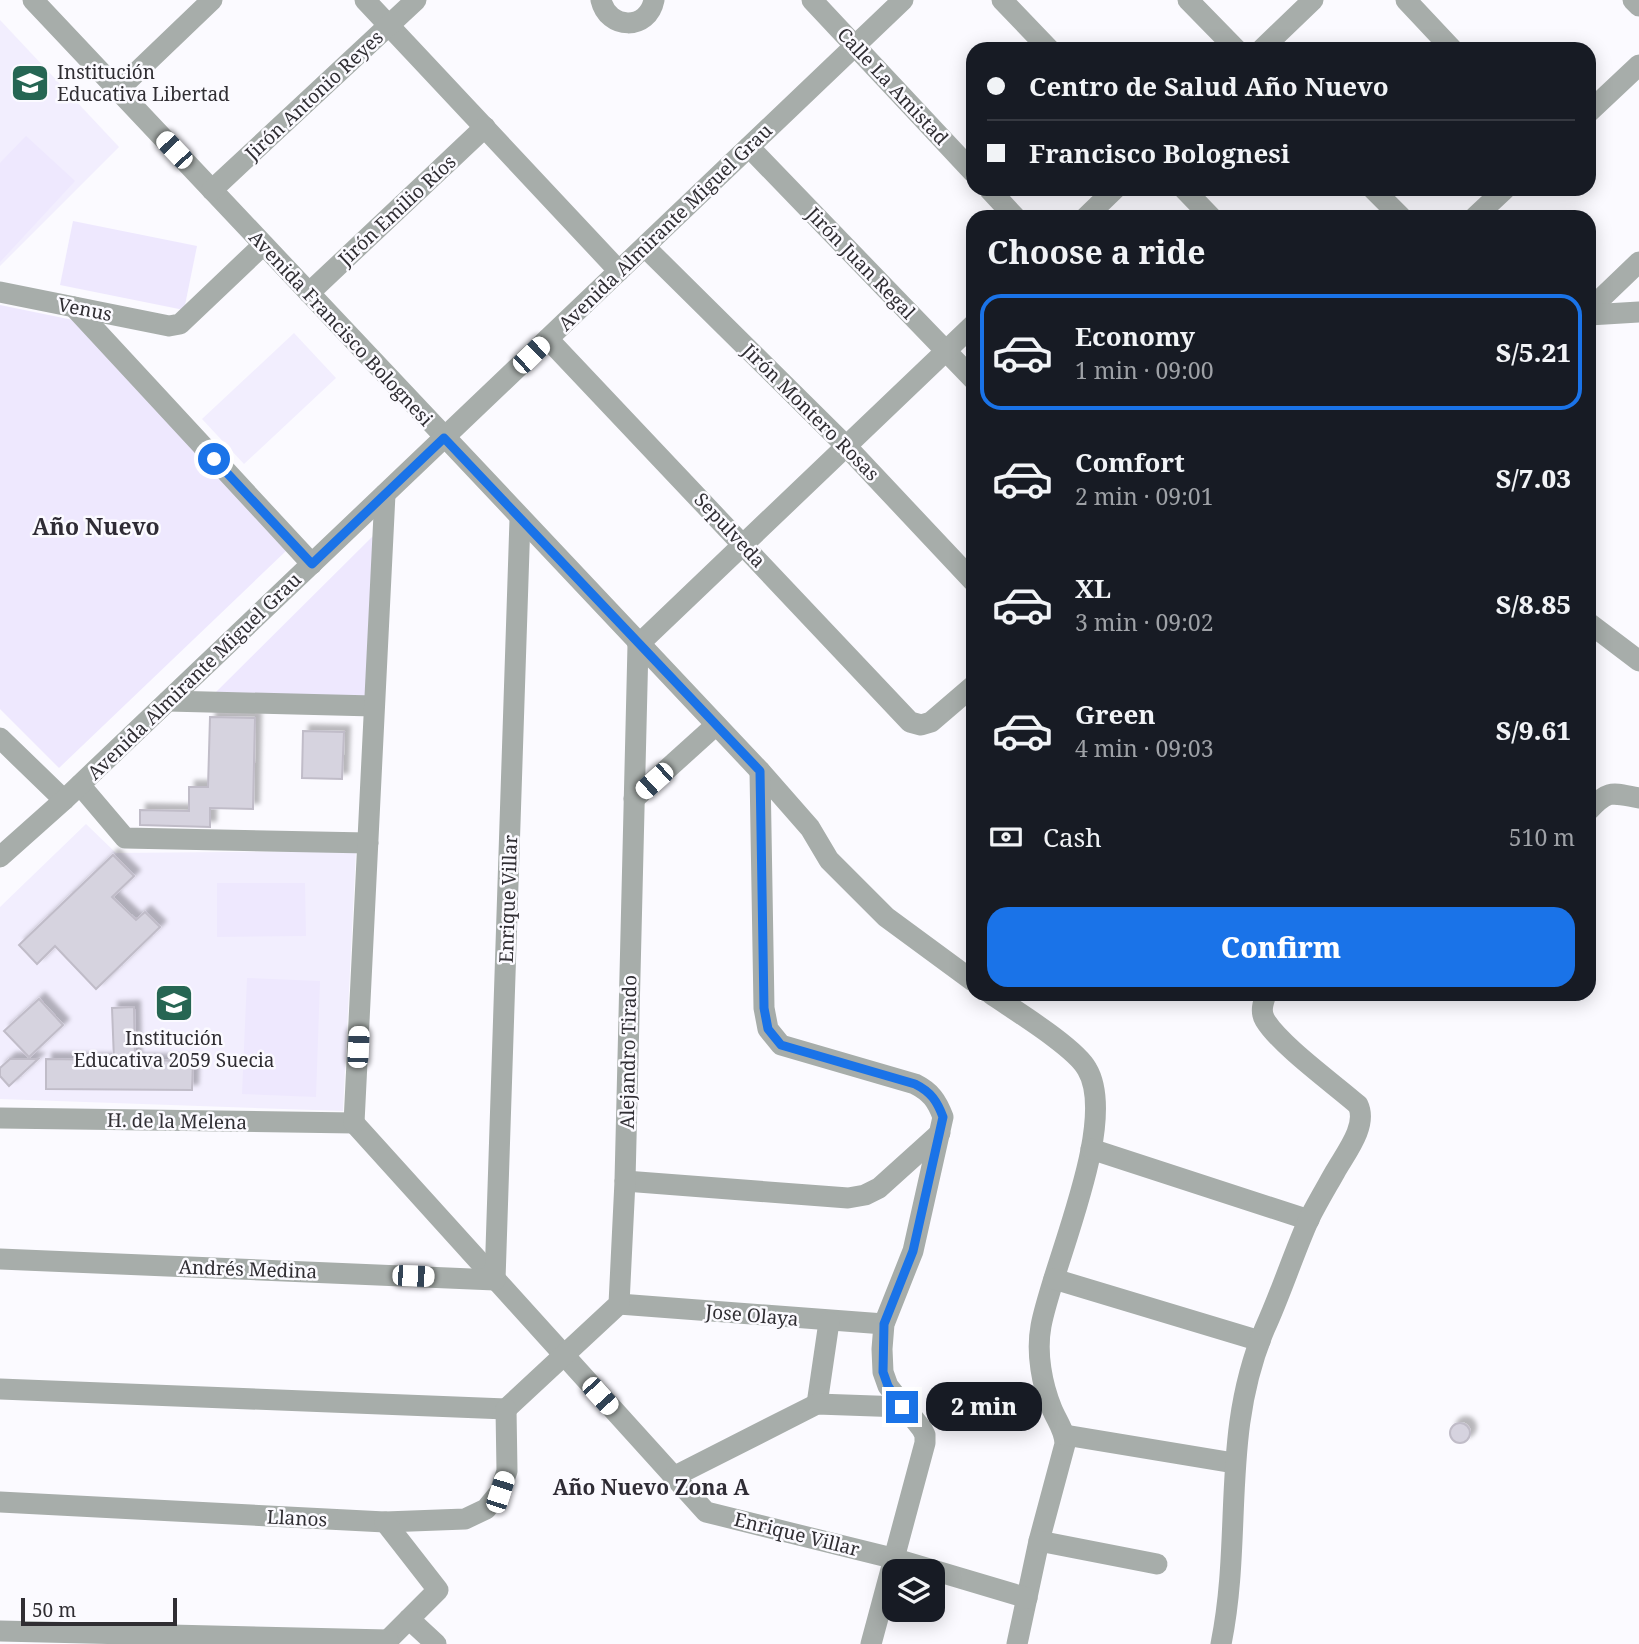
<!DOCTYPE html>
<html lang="en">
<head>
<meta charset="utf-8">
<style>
  :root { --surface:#171b24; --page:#242831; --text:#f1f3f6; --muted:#9ea1a6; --line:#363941; --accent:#1a73e8 }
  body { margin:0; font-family:"Noto Serif",serif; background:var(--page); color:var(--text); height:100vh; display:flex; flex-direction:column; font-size:26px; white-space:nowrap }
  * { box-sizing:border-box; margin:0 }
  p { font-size:23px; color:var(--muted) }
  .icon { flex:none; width:38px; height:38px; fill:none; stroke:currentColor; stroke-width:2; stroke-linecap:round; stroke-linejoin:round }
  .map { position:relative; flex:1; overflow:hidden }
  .side { position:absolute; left:966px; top:210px; width:630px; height:791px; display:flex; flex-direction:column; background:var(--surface); border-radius:21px; box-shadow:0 4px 18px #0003 }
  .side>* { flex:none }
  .top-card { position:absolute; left:966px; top:42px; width:630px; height:154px; border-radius:21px; box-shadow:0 4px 18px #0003; display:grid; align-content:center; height:154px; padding:0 21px; background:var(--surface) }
  .buttons { position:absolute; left:882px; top:1559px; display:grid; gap:14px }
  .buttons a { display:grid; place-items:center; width:63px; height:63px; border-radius:14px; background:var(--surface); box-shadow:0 4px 18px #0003; font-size:35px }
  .scale { position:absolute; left:21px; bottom:18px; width:156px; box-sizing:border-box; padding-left:7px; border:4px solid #302e33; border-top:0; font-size:19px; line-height:24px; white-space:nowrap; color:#302e33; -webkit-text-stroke:5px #fbfaff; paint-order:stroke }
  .end { position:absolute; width:32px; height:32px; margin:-16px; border:9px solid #1a73e8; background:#fff; box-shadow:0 0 0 4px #fff }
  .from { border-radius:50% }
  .bubble { position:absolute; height:49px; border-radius:21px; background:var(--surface); box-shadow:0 4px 18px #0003; font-size:23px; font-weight:800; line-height:49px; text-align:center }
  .car { position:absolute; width:21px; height:42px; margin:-21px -10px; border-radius:9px; box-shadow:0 0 5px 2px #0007; background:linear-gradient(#fff 24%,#345 0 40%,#fff 0 76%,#345 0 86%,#fff 0) }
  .top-card b { display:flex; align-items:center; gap:24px; height:66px; font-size:26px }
  .top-card b+b { border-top:2px solid var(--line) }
  .top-card i { width:18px; height:18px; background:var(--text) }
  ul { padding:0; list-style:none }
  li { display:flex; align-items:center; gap:21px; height:116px; margin:0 14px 10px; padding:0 7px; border:4px solid transparent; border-radius:21px }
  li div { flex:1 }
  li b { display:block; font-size:26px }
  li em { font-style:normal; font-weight:800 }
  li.current { border-color:var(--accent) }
  li>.icon { width:63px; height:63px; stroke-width:1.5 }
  h2 { padding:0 21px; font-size:32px; line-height:84px }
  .pay { display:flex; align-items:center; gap:18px; height:77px; padding:0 21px; font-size:26px }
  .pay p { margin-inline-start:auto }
  .button { display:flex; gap:14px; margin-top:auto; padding:14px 21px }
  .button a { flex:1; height:80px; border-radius:21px; background:var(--accent); color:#fff; font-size:28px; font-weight:800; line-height:80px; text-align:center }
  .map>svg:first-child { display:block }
</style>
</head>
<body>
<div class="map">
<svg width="1639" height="1644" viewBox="0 0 1639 1644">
  <defs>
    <filter id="shadow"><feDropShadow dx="6" dy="-6" stdDeviation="2" flood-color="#0004"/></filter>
  </defs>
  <rect width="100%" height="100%" fill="#fbfaff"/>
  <g fill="#f2eefe">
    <path d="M 0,20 L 119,147 L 0,266 Z"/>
    <path d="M 294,333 L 336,378 L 244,464 L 202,419 Z"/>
    <path d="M 86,824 L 116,853 L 356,851 L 343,1111 L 0,1099 L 0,907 Z"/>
  </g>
  <g fill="#eee8fe">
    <path d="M 26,136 L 75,181 L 0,262 L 0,163 Z"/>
    <path d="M 73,221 L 197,246 L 184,310 L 60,285 Z"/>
    <path d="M 0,305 L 73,320 L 287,550 L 59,768 L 0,709 Z"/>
    <path d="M 374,535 L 367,697 L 213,695 Z"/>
    <path d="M 217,883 L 305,883 L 306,936 L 217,937 Z"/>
    <path d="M 247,978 L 320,981 L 316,1097 L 242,1094 Z"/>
  </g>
  <g fill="#d6d3df" stroke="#c0bcc8" stroke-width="2" filter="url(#shadow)">
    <path d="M 210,717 L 255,718 L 253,809 L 210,808 L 210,827 L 140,825 L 140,810 L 189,811 L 189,787 L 208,787 Z"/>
    <path d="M 303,731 L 344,732 L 342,779 L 302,778 Z"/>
    <path d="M 113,855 L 134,876 L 112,897 L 136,920 L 145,912 L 160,927 L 96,989 L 55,946 L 37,964 L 19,945 Z"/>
    <path d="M 39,999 L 63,1025 L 29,1057 L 4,1031 Z"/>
    <path d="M 134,1007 L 135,1060 L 193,1061 L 192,1090 L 46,1089 L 46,1059 L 114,1060 L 112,1008 Z"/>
    <path d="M 10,1059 L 38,1059 L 9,1086 L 0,1076 L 0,1068 Z"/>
    <circle cx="1460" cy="1433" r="10"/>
  </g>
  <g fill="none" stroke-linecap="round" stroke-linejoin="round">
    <g stroke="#a7adaa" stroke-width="21">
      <path d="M 33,0 L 760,771 L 810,828 L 829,860 L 886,917 L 973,981"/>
      <path d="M 365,0 L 619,271"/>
      <path d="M 601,0 C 608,30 648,31 654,0"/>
      <path d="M 812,0 L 973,172"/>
      <path d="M 1002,0 L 1049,49"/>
      <path d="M 1188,0 L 1236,49"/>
      <path d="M 1406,0 L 1452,49"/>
      <path d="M 1633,0 L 1639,6"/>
      <path d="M 1262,49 L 1313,0"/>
      <path d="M 118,90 L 212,0"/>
      <path d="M 1589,112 L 1639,65"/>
      <path d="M 749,147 L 973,379"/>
      <path d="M 989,189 L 1015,217"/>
      <path d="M 1184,189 L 1211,217"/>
      <path d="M 1373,189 L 1401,217"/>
      <path d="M 212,190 L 416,0"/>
      <path d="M 1086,217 L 1115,189"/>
      <path d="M 1475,217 L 1505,189"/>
      <path d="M 645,247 L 846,446 L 973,581"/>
      <path d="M 0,292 L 169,326 L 180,324 L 263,245"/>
      <path d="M 309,293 L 485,127"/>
      <path d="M 74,307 L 312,564"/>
      <path d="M 1589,310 L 1639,262"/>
      <path d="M 1589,315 L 1639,312"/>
      <path d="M 548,339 L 910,722 L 921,725 L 931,722 L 973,686"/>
      <path d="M 1589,623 L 1639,661"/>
      <path d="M 638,645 L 973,325"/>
      <path d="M 168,701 L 374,706"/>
      <path d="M 0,738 L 64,800"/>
      <path d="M 760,771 L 764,1008 L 768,1029 L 781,1045 L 915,1084 C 931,1092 937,1101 943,1117 L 913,1251 L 884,1324 L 882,1349 L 883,1372 L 888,1386 L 922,1429 L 925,1435 L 925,1443 L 871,1644"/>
      <path d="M 80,785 L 125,838 L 368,843"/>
      <path d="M 634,799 L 716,725"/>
      <path d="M 1589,810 C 1609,789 1612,793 1639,798"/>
      <path d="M 0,857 L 64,800 L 903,0"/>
      <path d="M 991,994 C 1014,1010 1075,1047 1087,1069 C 1119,1123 1052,1265 1041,1326 C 1036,1353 1042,1385 1052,1409 C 1057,1421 1065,1431 1065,1444 L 1039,1541 L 1017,1644"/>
      <path d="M 0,1118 L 354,1123"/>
      <path d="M 354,1123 L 706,1512 L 896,1559 L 1027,1598"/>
      <path d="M 354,1123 L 385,494"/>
      <path d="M 1091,1149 L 1309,1220"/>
      <path d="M 625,1181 L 848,1198 L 865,1195 L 879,1188 L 940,1133"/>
      <path d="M 0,1259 L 495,1280 L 520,519"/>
      <path d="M 1054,1279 L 1260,1341"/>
      <path d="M 619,1304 L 884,1324"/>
      <path d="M 0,1389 L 506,1409"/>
      <path d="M 817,1404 L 829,1322"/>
      <path d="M 506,1409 L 619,1304 L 625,1181 L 638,645"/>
      <path d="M 1065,1435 L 1234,1463"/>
      <path d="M 673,1477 L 817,1404 L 903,1407"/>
      <path d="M 0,1502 L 385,1522 L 465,1519 L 486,1509 L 500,1492 L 507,1471 L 506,1409"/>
      <path d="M 385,1522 L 438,1590 L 388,1640"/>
      <path d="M 1039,1541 L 1157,1564"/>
      <path d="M 409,1619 L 436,1644"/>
      <path d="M 0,1631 L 388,1640"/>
      <path d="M 1221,1644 C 1243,1535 1220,1434 1265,1328 C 1281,1293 1293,1255 1309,1219 C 1317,1203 1326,1188 1335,1172 C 1345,1154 1368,1126 1358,1105 C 1334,1084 1280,1045 1265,1020 C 1260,1012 1263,1003 1266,994"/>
    </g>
  </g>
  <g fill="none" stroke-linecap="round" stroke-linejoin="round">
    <path stroke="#1a73e8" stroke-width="9" d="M 214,459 L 312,564 L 444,438 L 760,771 L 764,1008 L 768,1029 L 781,1045 L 915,1084 C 931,1092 937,1101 943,1117 L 913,1251 L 884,1324 L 883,1372 L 888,1386 L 902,1407"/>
  </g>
  <defs>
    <g id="school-square" transform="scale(2.0125)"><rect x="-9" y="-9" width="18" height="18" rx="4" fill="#266653" stroke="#fbfaff"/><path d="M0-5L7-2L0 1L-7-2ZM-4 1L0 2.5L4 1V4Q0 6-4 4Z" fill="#fff"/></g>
  </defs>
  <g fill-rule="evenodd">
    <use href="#school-square" x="30" y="83"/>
    <use href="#school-square" x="174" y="1003"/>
  </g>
  <g text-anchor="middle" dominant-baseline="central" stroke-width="5" stroke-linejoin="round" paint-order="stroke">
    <g font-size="19" fill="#302e33" stroke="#fbfaff" text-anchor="start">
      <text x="57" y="72">Institución<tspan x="57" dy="22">Educativa Libertad</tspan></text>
      <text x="174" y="1038" text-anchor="middle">Institución<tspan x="174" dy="22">Educativa 2059 Suecia</tspan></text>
    </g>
    <g font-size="19" fill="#302e33" stroke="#fbfaff">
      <text transform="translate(893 86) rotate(47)">Calle La Amistad</text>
      <text transform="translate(314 95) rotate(-43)">Jirón Antonio Reyes</text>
      <text transform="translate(397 210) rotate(-43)">Jirón Emilio Ríos</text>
      <text transform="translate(665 227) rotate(-44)">Avenida Almirante Miguel Grau</text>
      <text transform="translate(861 263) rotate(46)">Jirón Juan Regal</text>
      <text transform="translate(85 309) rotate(11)">Venus</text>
      <text transform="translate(341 328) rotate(47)">Avenida Francisco Bolognesi</text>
      <text transform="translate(811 412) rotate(45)">Jirón Montero Rosas</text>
      <text transform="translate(730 530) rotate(47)">Sepulveda</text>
      <text transform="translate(194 676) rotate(-44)">Avenida Almirante Miguel Grau</text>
      <text transform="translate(508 899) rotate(-88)">Enrique Villar</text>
      <text transform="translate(628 1052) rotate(-89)">Alejandro Tirado</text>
      <text transform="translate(177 1121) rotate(1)">H. de la Melena</text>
      <text transform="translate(248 1269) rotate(2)">Andrés Medina</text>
      <text transform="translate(752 1315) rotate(5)">Jose Olaya</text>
      <text transform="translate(297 1518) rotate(3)">Llanos</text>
      <text transform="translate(797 1534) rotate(14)">Enrique Villar</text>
    </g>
    <g font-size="21" font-weight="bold" fill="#2f2c35" stroke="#fbfaff">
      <text x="651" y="1487">Año Nuevo Zona A</text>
    </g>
    <g font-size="23" font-weight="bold" fill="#2f2c35" stroke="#fbfaff">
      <text x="96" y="526">Año Nuevo</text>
    </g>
  </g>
</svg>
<div class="buttons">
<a><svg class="icon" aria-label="layers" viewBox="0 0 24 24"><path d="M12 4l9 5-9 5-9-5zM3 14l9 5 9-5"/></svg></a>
</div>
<div class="scale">50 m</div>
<i class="end from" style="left:214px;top:459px"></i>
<i class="end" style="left:902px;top:1407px"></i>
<div class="bubble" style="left:926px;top:1382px;width:116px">2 min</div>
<i class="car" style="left:174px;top:150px;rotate:317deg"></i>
<i class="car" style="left:531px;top:355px;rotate:46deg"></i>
<i class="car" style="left:654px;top:781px;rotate:228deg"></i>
<i class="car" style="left:358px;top:1047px;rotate:3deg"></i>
<i class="car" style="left:413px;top:1276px;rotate:92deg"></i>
<i class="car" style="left:600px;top:1396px;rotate:138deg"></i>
<i class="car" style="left:500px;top:1492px;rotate:18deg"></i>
<div class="top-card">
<b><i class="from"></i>Centro de Salud Año Nuevo</b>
<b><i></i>Francisco Bolognesi</b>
</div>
<section class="side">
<h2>Choose a ride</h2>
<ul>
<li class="current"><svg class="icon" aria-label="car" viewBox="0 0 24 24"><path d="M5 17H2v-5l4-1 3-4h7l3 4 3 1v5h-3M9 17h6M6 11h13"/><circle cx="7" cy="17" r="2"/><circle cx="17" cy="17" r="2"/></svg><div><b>Economy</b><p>1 min · 09:00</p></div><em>S/5.21</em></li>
<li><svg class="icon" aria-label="car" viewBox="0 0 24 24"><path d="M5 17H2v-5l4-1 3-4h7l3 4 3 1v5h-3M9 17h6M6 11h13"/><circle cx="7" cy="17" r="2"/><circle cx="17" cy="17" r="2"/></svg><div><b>Comfort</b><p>2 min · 09:01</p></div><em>S/7.03</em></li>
<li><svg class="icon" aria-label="car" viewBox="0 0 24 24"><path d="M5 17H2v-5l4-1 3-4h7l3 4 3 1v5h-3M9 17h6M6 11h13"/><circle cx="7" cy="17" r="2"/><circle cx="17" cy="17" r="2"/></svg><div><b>XL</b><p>3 min · 09:02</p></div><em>S/8.85</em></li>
<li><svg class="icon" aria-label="car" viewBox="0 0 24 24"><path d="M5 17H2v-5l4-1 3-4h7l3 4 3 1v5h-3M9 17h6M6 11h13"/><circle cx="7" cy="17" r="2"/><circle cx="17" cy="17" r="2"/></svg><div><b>Green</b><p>4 min · 09:03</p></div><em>S/9.61</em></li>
</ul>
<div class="pay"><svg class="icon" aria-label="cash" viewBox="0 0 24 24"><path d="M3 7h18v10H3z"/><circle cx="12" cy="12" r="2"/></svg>Cash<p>510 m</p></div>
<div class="button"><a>Confirm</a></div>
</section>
</div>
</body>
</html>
